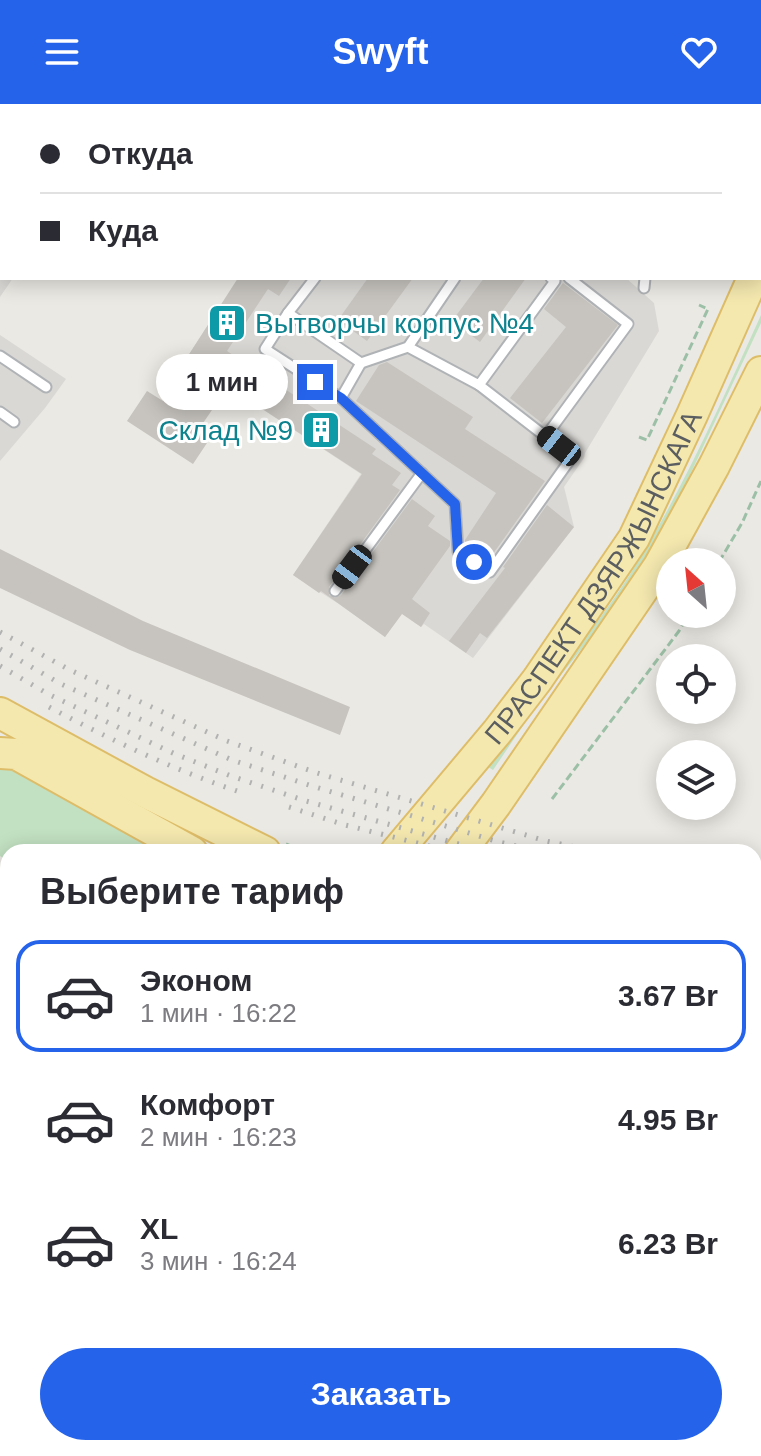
<!DOCTYPE html>
<html lang="ru">
<head>
<meta charset="utf-8">
<style>
  :root { --surface:#fff; --page:#f2f2f3; --text:#2b2b33; --muted:#7c7c81; --line:#e1e1e2; --accent:#2563eb }
  body { margin:0; font-family:Arial,sans-serif; background:var(--page); color:var(--text); height:100vh; display:flex; flex-direction:column; font-size:30px; white-space:nowrap }
  * { box-sizing:border-box; margin:0 }
  p { font-size:26px; color:var(--muted) }
  .icon { flex:none; width:44px; height:44px; fill:none; stroke:currentColor; stroke-width:2; stroke-linecap:round; stroke-linejoin:round }
  .map { position:relative; flex:1; overflow:hidden }
  .drawer { position:absolute; left:0px; top:740px; width:762px; height:612px; display:flex; flex-direction:column; background:var(--surface); border-radius:24px 24px 0 0; box-shadow:0 4px 20px #0003 }
  .drawer>* { flex:none }
  .banner { position:absolute; left:0px; top:0px; width:762px; height:176px; box-shadow:0 4px 20px #0003; display:grid; align-content:center; height:176px; padding:0 40px; background:var(--surface) }
  .needle { width:52px; rotate:333deg }
  .buttons { position:absolute; left:656px; top:444px; display:grid; gap:16px }
  .buttons a { display:grid; place-items:center; width:80px; height:80px; border-radius:50%; background:var(--surface); box-shadow:0 4px 20px #0003; font-size:40px }
  .end { position:absolute; width:36px; height:36px; margin:-18px; border:10px solid #2563eb; background:#fff; box-shadow:0 0 0 4px #fff }
  .from { border-radius:50% }
  .bubble { position:absolute; height:56px; border-radius:28px; background:var(--surface); box-shadow:0 4px 20px #0003; font-size:26px; font-weight:700; line-height:56px; text-align:center }
  .car { position:absolute; width:24px; height:48px; margin:-24px -12px; border-radius:10px; box-shadow:0 0 6px 2px #0007; background:linear-gradient(#222 24%,#8ab4d8 0 40%,#222 0 76%,#8ab4d8 0 86%,#222 0) }
  .banner b { display:flex; align-items:center; gap:28px; height:76px; font-size:30px }
  .banner b+b { border-top:2px solid var(--line) }
  .banner i { width:20px; height:20px; background:var(--text) }
  ul { padding:0; list-style:none }
  li { display:flex; align-items:center; gap:24px; height:112px; margin:0 16px 12px; padding:0 24px; border:4px solid transparent; border-radius:24px }
  li div { flex:1 }
  li b { display:block; font-size:30px }
  li em { font-style:normal; font-weight:700 }
  li.active { border-color:var(--accent) }
  li>.icon { width:72px; height:72px; stroke-width:1.5 }
  h2 { padding:0 40px; font-size:36px; line-height:96px }
  .button { display:flex; gap:16px; margin-top:auto; padding:16px 40px }
  .button a { flex:1; height:92px; border-radius:48px; background:var(--accent); color:#fff; font-size:32px; font-weight:700; line-height:92px; text-align:center }
  header { display:flex; justify-content:space-between; align-items:center; height:104px; padding:0 40px; background:var(--accent); color:#fff; font-size:36px; font-weight:700 }
  .map>svg:first-child { display:block }
</style>
</head>
<body>
<header><svg class="icon" aria-label="menu" viewBox="0 0 24 24"><path d="M4 6h16M4 12h16M4 18h16"/></svg>Swyft<svg class="icon" aria-label="heart" viewBox="0 0 24 24"><path d="M12 20l-8-8c-3-5 5-10 8-4 3-6 11-1 8 4z"/></svg></header>
<div class="map">
<svg width="761" height="1352" viewBox="0 0 761 1352">
  <rect width="100%" height="100%" fill="#ebe9e3"/>
  <g fill="#dad8d5">
    <path d="M 0,0 L 133,0 L 131,2 L 2,2 L 2,174 L 13,174 L 0,193 Z"/>
    <path d="M 239,174 L 626,174 L 654,199 L 659,227 L 585,349 L 584,354 L 564,383 L 574,423 L 473,554 L 424,520 L 421,523 L 411,516 L 414,512 L 405,505 L 385,533 L 339,500 L 293,471 L 361,370 L 186,255 Z"/>
    <path d="M 0,231 L 66,275 L 45,304 L 0,357 Z"/>
    <path d="M 761,1199 L 761,1352 L 558,1352 L 554,1344 L 754,1344 L 754,1201 Z"/>
    <path d="M 160,1344 L 477,1344 L 482,1352 L 153,1352 Z"/>
  </g>
  <g fill="#c2e0c2">
    <path d="M 761,211 L 761,219 L 688,375 L 655,439 L 602,519 L 535,604 L 493,666 L 482,659 C 532,598 586,539 629,472 C 681,390 721,299 761,211 Z"/>
    <path d="M 0,660 L 15,662 L 174,748 L 8,748 L 8,757 L 0,752 Z"/>
    <path d="M 8,1092 L 8,1177 L 0,1189 L 0,1094 Z"/>
    <path d="M 224,1344 L 343,1344 L 337,1352 L 330,1352 L 323,1348 L 319,1352 L 217,1352 Z"/>
  </g>
  <g fill="#c7c4bf">
    <path d="M 238,174 L 291,174 L 279,192 L 268,185 L 227,247 L 376,345 L 372,350 L 401,369 L 392,381 L 400,386 L 329,483 L 329,491 L 335,494 L 341,491 L 412,395 L 435,412 L 428,422 L 450,437 L 450,442 L 412,495 L 430,509 L 421,523 L 402,510 L 385,533 L 321,487 L 319,489 L 293,471 L 362,370 L 186,255 Z"/>
    <path d="M 368,174 L 413,174 L 367,237 L 338,216 Z"/>
    <path d="M 484,174 L 526,174 L 480,238 L 452,217 Z"/>
    <path d="M 563,179 L 618,221 L 542,319 L 510,294 L 566,223 L 544,205 Z"/>
    <path d="M 387,258 L 473,313 L 465,325 L 545,377 L 490,454 L 465,438 L 465,436 L 496,389 L 356,297 L 379,261 Z"/>
    <path d="M 173,280 L 212,306 L 201,322 L 213,330 L 193,360 L 127,317 L 147,287 L 163,297 Z"/>
    <path d="M 547,401 L 574,423 L 487,534 L 480,529 L 466,549 L 449,537 L 505,464 L 503,463 Z"/>
    <path d="M 0,445 L 143,517 L 350,603 L 340,631 L 130,546 L 0,484 Z"/>
  </g>
  <g fill="none" stroke-linecap="round" stroke-linejoin="round">
    <g stroke="#b0b3b6" stroke-width="13">
      <g id="lane">
        <path d="M 445,2 L 447,0"/>
        <path d="M 0,110 L 2,107"/>
        <path d="M 315,174 L 288,209 L 361,259 L 408,243 L 455,174"/>
        <path d="M 644,184 L 645,174"/>
        <path d="M 288,209 L 265,245 L 341,294"/>
        <path d="M 408,243 L 479,281 L 555,177 L 551,174"/>
        <path d="M 0,252 L 46,283"/>
        <path d="M 361,259 L 341,294 L 455,400 L 458,448 L 490,468 L 572,353 L 479,281"/>
        <path d="M 0,308 L 14,318"/>
        <path d="M 546,332 L 628,220 L 569,174"/>
        <path d="M 335,487 L 422,369"/>
        <path d="M 754,1241 L 761,1244"/>
        <path d="M 754,1264 L 761,1252"/>
        <path d="M 156,1344 L 159,1345 L 161,1352"/>
        <path d="M 715,1344 L 726,1352"/>
        <path d="M 109,1352 L 115,1344"/>
        <path d="M 197,1352 L 203,1344"/>
        <path d="M 316,1352 L 322,1344"/>
        <path d="M 377,1352 L 382,1344"/>
      </g>
    </g>
    <g stroke="#b0b3b6" stroke-width="22">
      <path id="street" d="M 495,0 L 498,2"/>
    </g>
    <g stroke="#debd69" stroke-width="34">
      <g id="primary">
        <path d="M 745,0 L 746,2"/>
        <path d="M 760,18 L 761,19"/>
        <path d="M 760,87 L 761,96"/>
        <path d="M 760,151 L 761,141"/>
        <path d="M 0,609 L 145,688 L 265,748"/>
        <path d="M 0,649 L 16,650 L 192,748"/>
        <path id="s1" d="M 396,748 L 497,628 L 537,576 L 634,434 L 692,311 L 753,174"/>
        <path d="M 460,748 L 496,700 L 659,462 L 714,362 L 761,268"/>
        <path d="M 0,787 L 8,792"/>
        <path d="M 0,839 L 8,844"/>
        <path d="M 0,909 L 8,914"/>
        <path d="M 754,1058 L 761,1059"/>
        <path d="M 754,1126 L 761,1126"/>
        <path d="M 0,1285 L 8,1274"/>
        <path d="M 12,1352 L 17,1344"/>
      </g>
    </g>
    <g stroke="#9cc0a7" stroke-width="3" stroke-dasharray="8 4" stroke-linecap="butt">
      <path d="M 656,0 L 658,2"/>
      <path d="M 389,2 L 390,0"/>
      <path d="M 639,333 L 647,336 L 708,205 L 699,201"/>
      <path d="M 719,458 L 742,419 L 761,377"/>
      <path d="M 552,695 L 679,527 L 689,510"/>
      <path d="M 286,740 L 305,748"/>
      <path d="M 754,1170 L 761,1171"/>
      <path d="M 0,1229 L 8,1218"/>
      <path d="M 397,1350 L 401,1344"/>
      <path d="M 57,1352 L 62,1344"/>
      <path d="M 86,1352 L 91,1344"/>
    </g>
    <use href="#lane" stroke="#fff" stroke-width="9"/>
    <use href="#street" stroke="#fff" stroke-width="18"/>
    <use href="#primary" stroke="#f4e8af" stroke-width="30"/>
    <g stroke="#b1b2b2" stroke-width="5" stroke-dasharray="2 10" stroke-linecap="butt">
      <path d="M 0,528 L 70,566 L 227,637 L 317,669 L 546,737 L 600,748"/>
      <path d="M 0,545 L 61,580 L 232,656 L 312,682 L 499,738 L 541,748"/>
      <path d="M 0,562 L 50,591 L 175,650 L 231,672 L 306,697 L 487,748"/>
      <path d="M 49,603 C 111,636 176,667 243,689"/>
      <path d="M 289,703 L 345,721 L 433,743 L 445,748"/>
      <path d="M 754,774 L 761,775"/>
      <path d="M 754,789 L 761,790"/>
      <path d="M 754,810 L 761,811"/>
      <path d="M 754,982 L 761,991"/>
    </g>
  </g>
  <g fill="none" stroke-linecap="round" stroke-linejoin="round">
    <path stroke="#2563eb" stroke-width="10" d="M 315,278 L 341,294 L 455,400 L 458,448 L 474,458"/>
  </g>
  <defs>
    <g id="building-square" transform="scale(2)"><rect x="-9" y="-9" width="18" height="18" rx="4" fill="#0f9aa8" stroke="#fff"/><path d="M-4-6H4V6H1V3H-1V6H-4ZM-2.5-4.3h1.7v1.8h-1.7ZM.8-4.3h1.7v1.8H.8ZM-2.5-1h1.7V.8h-1.7ZM.8-1h1.7V.8H.8Z" fill="#fff"/></g>
  </defs>
  <g fill-rule="evenodd">
    <use href="#building-square" x="227" y="219"/>
    <use href="#building-square" x="321" y="326"/>
  </g>
  <g text-anchor="middle" dominant-baseline="central" stroke-width="6" stroke-linejoin="round" paint-order="stroke">
    <g font-size="28" fill="#0d838f" stroke="#fff" text-anchor="start">
      <text x="255" y="219">Вытворчы корпус №4</text>
      <text x="293" y="326" text-anchor="end">Склад №9</text>
    </g>
    <g font-size="28" fill="#5b5e61" stroke="#fff">
      <text stroke="none"><textPath href="#s1" startOffset="340">ПРАСПЕКТ ДЗЯРЖЫНСКАГА</textPath></text>
    </g>
  </g>
</svg>
<div class="buttons">
<a><svg class="needle" viewBox="-14 -14 28 28"><path d="M0-13l5 13h-10z" fill="#e53935"/><path d="M0 13l5-13h-10z" fill="#7c7c81"/></svg></a>
<a><svg class="icon" aria-label="locate" viewBox="0 0 24 24"><circle cx="12" cy="12" r="6"/><path d="M12 2v4M12 18v4M2 12h4M18 12h4"/></svg></a>
<a><svg class="icon" aria-label="layers" viewBox="0 0 24 24"><path d="M12 4l9 5-9 5-9-5zM3 14l9 5 9-5"/></svg></a>
</div>
<i class="end from" style="left:474px;top:458px"></i>
<i class="end" style="left:315px;top:278px"></i>
<div class="bubble" style="left:156px;top:250px;width:132px">1 мин</div>
<i class="car" style="left:559px;top:342px;rotate:308deg"></i>
<i class="car" style="left:352px;top:463px;rotate:217deg"></i>
<div class="banner">
<b><i class="from"></i>Откуда</b>
<b><i></i>Куда</b>
</div>
<section class="drawer">
<h2>Выберите тариф</h2>
<ul>
<li class="active"><svg class="icon" aria-label="car" viewBox="0 0 24 24"><path d="M5 17H2v-5l4-1 3-4h7l3 4 3 1v5h-3M9 17h6M6 11h13"/><circle cx="7" cy="17" r="2"/><circle cx="17" cy="17" r="2"/></svg><div><b>Эконом</b><p>1 мин · 16:22</p></div><em>3.67 Br</em></li>
<li><svg class="icon" aria-label="car" viewBox="0 0 24 24"><path d="M5 17H2v-5l4-1 3-4h7l3 4 3 1v5h-3M9 17h6M6 11h13"/><circle cx="7" cy="17" r="2"/><circle cx="17" cy="17" r="2"/></svg><div><b>Комфорт</b><p>2 мин · 16:23</p></div><em>4.95 Br</em></li>
<li><svg class="icon" aria-label="car" viewBox="0 0 24 24"><path d="M5 17H2v-5l4-1 3-4h7l3 4 3 1v5h-3M9 17h6M6 11h13"/><circle cx="7" cy="17" r="2"/><circle cx="17" cy="17" r="2"/></svg><div><b>XL</b><p>3 мин · 16:24</p></div><em>6.23 Br</em></li>
</ul>
<div class="button"><a>Заказать</a></div>
</section>
</div>
</body>
</html>
